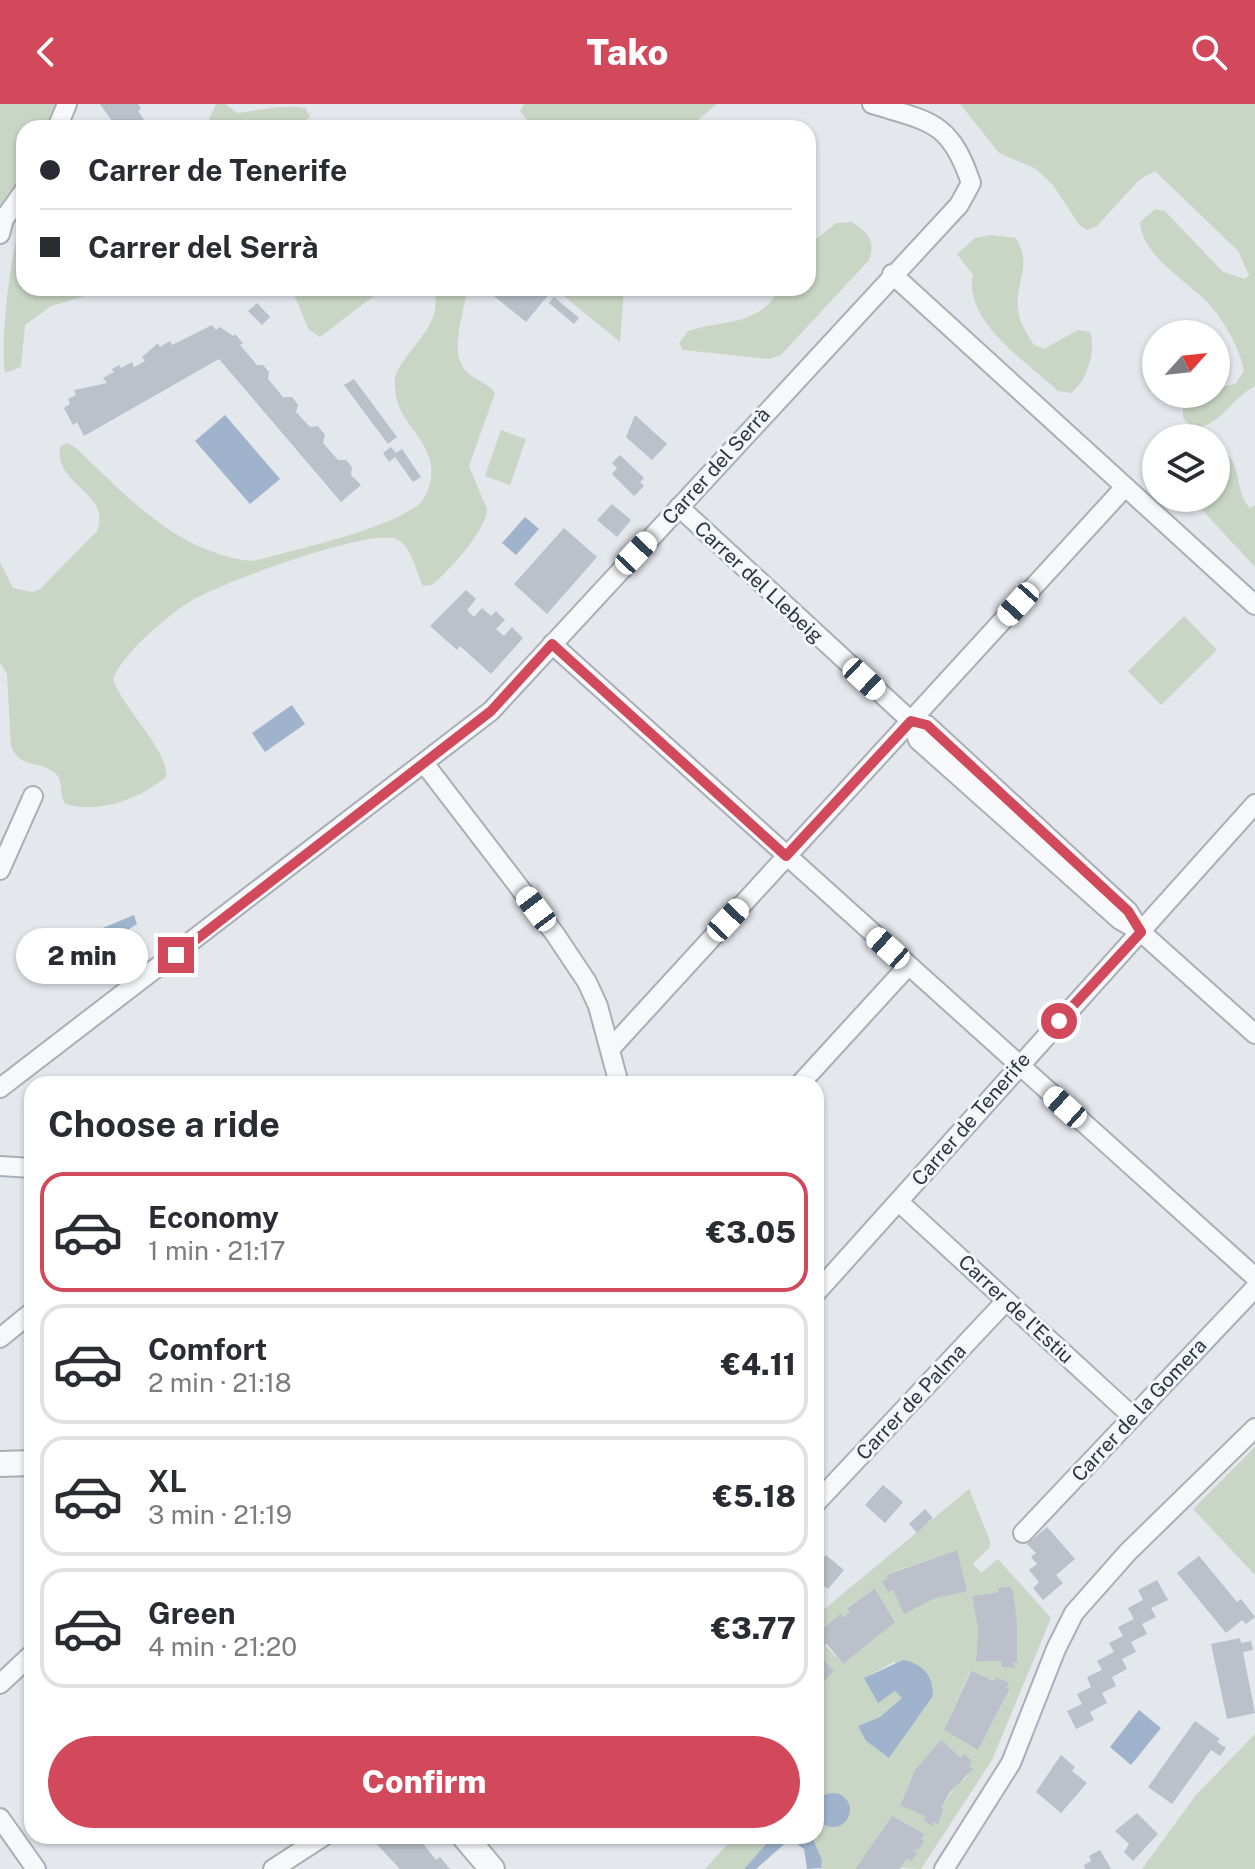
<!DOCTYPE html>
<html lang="en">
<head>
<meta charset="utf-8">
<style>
  :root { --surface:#fff; --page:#f2f2f3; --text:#2b2b33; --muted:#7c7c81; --line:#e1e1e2; --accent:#d1495b }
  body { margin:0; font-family:"Public Sans",sans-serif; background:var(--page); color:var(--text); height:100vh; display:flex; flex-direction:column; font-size:30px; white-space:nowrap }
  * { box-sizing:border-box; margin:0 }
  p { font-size:26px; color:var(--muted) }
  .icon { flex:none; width:44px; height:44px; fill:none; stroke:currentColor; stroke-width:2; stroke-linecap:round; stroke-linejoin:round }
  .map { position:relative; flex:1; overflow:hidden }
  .sheet { position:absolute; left:24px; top:972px; width:800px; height:768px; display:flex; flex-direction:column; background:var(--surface); border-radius:24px; box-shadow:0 2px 6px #0004 }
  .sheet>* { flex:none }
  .guide { position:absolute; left:16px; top:16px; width:800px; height:176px; border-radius:24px; box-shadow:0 2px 6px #0004; display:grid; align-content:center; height:176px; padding:0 24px; background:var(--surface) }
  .needle { width:52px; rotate:63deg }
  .controls { position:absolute; left:1142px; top:216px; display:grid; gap:16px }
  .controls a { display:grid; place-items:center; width:88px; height:88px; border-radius:50%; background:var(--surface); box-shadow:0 2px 6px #0004; font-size:40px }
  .end { position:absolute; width:36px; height:36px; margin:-18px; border:10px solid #d1495b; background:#fff; box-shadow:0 0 0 4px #fff }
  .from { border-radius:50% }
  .bubble { position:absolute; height:56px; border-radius:28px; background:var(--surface); box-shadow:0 2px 6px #0004; font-size:26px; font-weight:800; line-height:56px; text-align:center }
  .car { position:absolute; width:24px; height:48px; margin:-24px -12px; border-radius:10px; box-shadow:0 0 6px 2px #0007; background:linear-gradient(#fff 24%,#345 0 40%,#fff 0 76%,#345 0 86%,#fff 0) }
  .guide b { display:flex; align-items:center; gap:28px; height:76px; font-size:30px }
  .guide b+b { border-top:2px solid var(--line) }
  .guide i { width:20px; height:20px; background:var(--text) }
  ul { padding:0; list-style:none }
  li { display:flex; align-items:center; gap:24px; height:120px; margin:0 16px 12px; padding:0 8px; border:4px solid var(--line); border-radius:24px }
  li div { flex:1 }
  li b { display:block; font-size:30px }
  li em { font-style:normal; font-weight:800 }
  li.selected { border-color:var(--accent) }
  li>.icon { width:72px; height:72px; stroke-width:1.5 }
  h2 { padding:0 24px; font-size:36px; line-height:96px }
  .cta { display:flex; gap:16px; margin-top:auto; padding:16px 24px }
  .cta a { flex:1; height:92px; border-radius:48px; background:var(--accent); color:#fff; font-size:32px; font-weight:800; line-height:92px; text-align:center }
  header { display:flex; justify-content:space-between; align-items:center; height:104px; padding:0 24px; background:var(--accent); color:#fff; font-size:36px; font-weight:800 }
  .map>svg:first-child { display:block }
</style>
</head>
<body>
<header><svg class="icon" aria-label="back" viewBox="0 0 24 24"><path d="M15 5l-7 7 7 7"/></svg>Tako<svg class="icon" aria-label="search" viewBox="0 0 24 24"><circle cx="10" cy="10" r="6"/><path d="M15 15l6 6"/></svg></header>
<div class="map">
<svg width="1255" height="1765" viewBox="0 0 1255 1765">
  <rect width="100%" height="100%" fill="#e4e7ec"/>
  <g fill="#c9d6c5" fill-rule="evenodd">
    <path d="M 0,0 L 68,0 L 61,24 L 24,24 L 24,86 L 0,131 Z"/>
    <path d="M 216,0 L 225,0 L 238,9 C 262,6 281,0 306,4 L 310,13 L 293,24 L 251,17 L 220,24 L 198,24 L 208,18 Z"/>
    <path d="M 524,0 L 717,0 L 688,24 L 544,24 L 527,16 L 520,7 Z"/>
    <path d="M 960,0 L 1255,0 L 1255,282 C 1231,294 1221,323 1193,324 L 1183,314 L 1183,301 L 1200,290 L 1216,290 L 1216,284 L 1235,280 L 1244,267 C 1240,244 1225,219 1210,201 C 1188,177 1142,153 1140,118 L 1155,105 L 1165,107 L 1223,168 L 1245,175 L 1249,171 L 1238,147 L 1155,67 L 1139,76 L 1097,122 L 1088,126 L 1080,122 L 1053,81 L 1036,65 L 999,49 Z"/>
    <path d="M 24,111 L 24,184 L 111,184 L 51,202 L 25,221 L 21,263 L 5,269 C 0,237 10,144 24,111 Z"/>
    <path d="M 852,118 C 868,128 876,137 869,156 L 781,251 L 770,255 L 683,246 L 679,239 L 688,227 C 720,216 761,223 779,184 L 808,184 L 808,138 L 813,138 L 836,119 Z"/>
    <path d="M 990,131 L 1016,134 C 1033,164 1015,175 1018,205 C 1019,218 1027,230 1034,241 L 1044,245 L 1078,226 L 1090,228 C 1097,246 1086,279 1071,289 L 1058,287 C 1027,258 963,217 973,171 L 957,150 L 975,134 Z"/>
    <path d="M 291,184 L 384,184 L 320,233 L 309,226 Z"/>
    <path d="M 434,184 L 467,184 C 465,209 446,251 469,270 C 478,277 489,280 495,289 L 469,362 L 487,405 C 487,426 448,468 432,481 L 423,482 C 416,467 411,441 396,435 C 369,424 218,480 191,497 C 167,512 123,549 113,575 C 123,605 170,648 166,673 C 139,695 100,710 65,700 C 59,690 64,677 55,669 C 39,656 21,665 11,643 L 7,570 L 0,558 L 0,458 L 13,484 L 32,488 L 40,485 L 97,427 C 112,389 54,381 60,343 L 67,339 L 76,344 C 128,393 178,450 253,457 C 294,446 386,426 418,401 C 429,393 434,369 430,356 C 419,322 392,314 395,273 C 408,240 444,224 434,184 Z"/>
    <path d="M 554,184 L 624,184 L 620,238 Z"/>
    <path d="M 501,326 L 526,335 L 510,381 L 485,372 Z"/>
    <path d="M 1216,345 C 1245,352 1232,386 1250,404 L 1255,401 L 1255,463 L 1191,394 L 1216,394 Z"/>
    <path d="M 1184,512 L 1217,546 L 1161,601 L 1128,567 Z"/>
    <path d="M 1255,1343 L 1255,1471 L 1193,1405 Z"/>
    <path d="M 969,1385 L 990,1437 L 990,1443 L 973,1460 L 981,1469 L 998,1455 L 1051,1514 L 992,1656 L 921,1765 L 901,1764 L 907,1755 L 911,1758 L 917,1749 L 913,1746 L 924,1738 L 921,1735 L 924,1729 L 892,1712 L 855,1765 L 820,1765 L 822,1756 L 809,1732 L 816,1732 L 816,1586 L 834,1567 L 816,1547 L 816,1512 ZM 957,1446 L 893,1486 L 888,1488 L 882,1477 L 888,1474 L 887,1470 ZM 1008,1482 L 1017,1520 L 1017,1557 L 1013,1558 L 1014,1564 L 1002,1563 L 1001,1557 L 976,1557 L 978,1525 L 972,1492 L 999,1488 L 999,1484 ZM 875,1484 L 895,1517 L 843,1560 L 817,1533 L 819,1526 L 840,1510 L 843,1513 L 850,1508 L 847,1503 ZM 894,1558 L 933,1583 L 933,1592 L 889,1654 L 866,1637 L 858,1622 L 880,1613 L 902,1594 L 896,1587 L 884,1594 L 864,1574 ZM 970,1567 L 994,1577 L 996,1573 L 1008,1579 L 1006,1584 L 1010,1586 L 978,1646 L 944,1626 ZM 941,1637 L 961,1654 L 964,1651 L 972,1657 L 969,1662 L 972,1665 L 964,1676 L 961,1674 L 941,1704 L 944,1705 L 938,1719 L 934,1718 L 933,1721 L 924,1718 L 926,1713 L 900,1700 L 915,1666 Z"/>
    <path d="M 1255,1630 L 1255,1765 L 1142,1765 L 1196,1691 Z"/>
    <path d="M 735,1732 L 773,1732 L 744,1765 L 705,1765 Z"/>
  </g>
  <g fill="#9fb4cc">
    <path d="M 225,311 L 280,375 L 250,400 L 195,337 Z"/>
    <path d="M 525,413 L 539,425 L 516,451 L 502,439 Z"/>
    <path d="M 292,601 L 305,620 L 265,648 L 252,629 Z"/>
    <path d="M 134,811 L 137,820 L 129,825 L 132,832 L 90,851 L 81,833 Z"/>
    <path d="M 903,1556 C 922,1559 934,1572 933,1592 L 889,1654 L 866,1637 L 858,1622 L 880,1613 L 902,1594 L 895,1587 L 878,1599 L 864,1574 Z"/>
    <path d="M 1139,1606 L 1161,1624 L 1131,1661 L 1110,1643 Z"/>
    <circle cx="833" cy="1706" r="17"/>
    <path d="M 773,1732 L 812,1733 L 822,1756 L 821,1764 L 807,1765 L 804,1745 L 790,1735 L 756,1765 L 744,1765 Z"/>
  </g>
  <g fill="#bbc0ca">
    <path d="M 100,0 L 138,0 L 141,4 L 138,7 L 146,19 L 140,24 L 123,24 L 119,19 L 115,21 Z"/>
    <path d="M 484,184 L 541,184 L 549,190 L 526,218 Z"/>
    <path d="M 554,193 L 579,214 L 574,220 L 549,199 Z"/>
    <path d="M 257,199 L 270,213 L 262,221 L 248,207 Z"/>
    <path d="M 212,221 L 216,226 L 220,223 L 233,232 L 235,230 L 243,239 L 240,241 L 257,261 L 263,261 L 269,268 L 268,275 L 283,293 L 292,293 L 298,301 L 296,308 L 310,323 L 318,322 L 325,331 L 323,339 L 338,356 L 346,356 L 352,363 L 351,371 L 361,381 L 341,398 L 219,255 L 84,332 L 77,318 L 73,321 L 64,304 L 70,300 L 68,295 L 76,291 L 74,286 L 107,279 L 103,274 L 114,268 L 112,265 L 119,261 L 121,264 L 132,258 L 134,263 L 145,257 L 142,253 L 158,239 L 160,243 L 170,237 L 172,241 Z"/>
    <path d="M 354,275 L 397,333 L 388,340 L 344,281 Z"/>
    <path d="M 635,311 L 667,340 L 652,356 L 626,333 Z"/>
    <path d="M 391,343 L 396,349 L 402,345 L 421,373 L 413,378 L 395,353 L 389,358 L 383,349 Z"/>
    <path d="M 620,351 L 644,374 L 640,378 L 644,382 L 634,392 L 612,370 L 617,364 L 612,359 Z"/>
    <path d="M 612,400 L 631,416 L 617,433 L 597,416 Z"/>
    <path d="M 564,424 L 597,453 L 547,510 L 514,480 Z"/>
    <path d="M 466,486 L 476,495 L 467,506 L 474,513 L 482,504 L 491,512 L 496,507 L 505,516 L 496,525 L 504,532 L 512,523 L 523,534 L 491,570 L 460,542 L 457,546 L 430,522 Z"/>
    <path d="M 883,1381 L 903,1398 L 885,1419 L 865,1401 Z"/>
    <path d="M 925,1405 L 933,1414 L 917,1429 L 909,1420 Z"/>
    <path d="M 1047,1423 L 1075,1455 L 1056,1471 L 1063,1479 L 1043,1496 L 1033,1484 L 1039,1478 L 1029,1466 L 1037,1460 L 1031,1453 L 1036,1449 L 1027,1440 Z"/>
    <path d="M 957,1446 L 967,1487 L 935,1494 L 904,1510 L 893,1486 L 888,1488 L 882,1477 L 888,1474 L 886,1471 Z"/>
    <path d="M 826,1451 L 844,1466 L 828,1485 L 824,1482 L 816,1492 L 816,1462 Z"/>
    <path d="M 1199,1452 L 1237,1498 L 1241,1495 L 1255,1513 L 1246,1520 L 1242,1516 L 1226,1529 L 1177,1469 Z"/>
    <path d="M 1157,1476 L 1168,1496 L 1151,1504 L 1156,1513 L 1142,1520 L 1147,1530 L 1131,1538 L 1136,1548 L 1122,1555 L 1127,1565 L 1112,1573 L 1116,1582 L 1102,1589 L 1107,1599 L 1090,1608 L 1094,1616 L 1076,1625 L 1067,1607 L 1082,1600 L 1077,1590 L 1091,1583 L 1087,1573 L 1102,1566 L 1097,1557 L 1114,1548 L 1109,1539 L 1123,1532 L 1118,1523 L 1134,1515 L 1128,1504 L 1143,1496 L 1138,1486 Z"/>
    <path d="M 1009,1482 L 1013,1487 L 1017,1520 L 1017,1558 L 1013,1558 L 1015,1564 L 1002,1563 L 1001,1557 L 976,1557 L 978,1525 L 972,1492 L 999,1488 L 998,1484 Z"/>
    <path d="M 875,1484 L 895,1518 L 843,1560 L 827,1540 L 822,1542 L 817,1533 L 821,1530 L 819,1527 L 841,1509 L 843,1513 L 850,1508 L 847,1504 Z"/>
    <path d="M 1240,1534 L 1241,1539 L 1251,1537 L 1253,1546 L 1243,1548 L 1255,1609 L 1227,1615 L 1211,1540 Z"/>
    <path d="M 816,1547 L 834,1567 L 816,1586 Z"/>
    <path d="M 971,1567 L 994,1577 L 996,1573 L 1009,1579 L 1006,1584 L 1010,1585 L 978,1646 L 944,1626 Z"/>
    <path d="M 1195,1617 L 1220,1635 L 1217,1638 L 1226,1644 L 1220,1652 L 1211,1646 L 1172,1700 L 1148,1683 Z"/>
    <path d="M 941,1636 L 961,1654 L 964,1650 L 972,1657 L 969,1662 L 973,1665 L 950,1688 L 941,1704 L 944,1704 L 938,1720 L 934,1718 L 933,1722 L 923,1717 L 926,1713 L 900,1701 L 915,1666 Z"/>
    <path d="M 1061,1651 L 1075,1663 L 1072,1667 L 1087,1679 L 1061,1709 L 1036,1688 Z"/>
    <path d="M 1137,1709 L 1158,1730 L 1133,1757 L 1124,1748 L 1129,1740 L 1115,1727 Z"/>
    <path d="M 892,1712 L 925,1730 L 921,1735 L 924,1737 L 919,1745 L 913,1746 L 917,1749 L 911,1758 L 907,1755 L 900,1765 L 855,1765 Z"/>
    <path d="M 369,1732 L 417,1732 L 436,1756 L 440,1753 L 450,1765 L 400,1765 Z"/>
    <path d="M 1100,1746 L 1111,1765 L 1085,1765 L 1084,1761 L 1091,1757 L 1089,1752 Z"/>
  </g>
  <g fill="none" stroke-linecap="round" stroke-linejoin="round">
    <g stroke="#a9aeb7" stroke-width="22">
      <g id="minor">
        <path d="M 57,24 L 67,0"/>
        <path d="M 0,130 L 4,115 L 24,87"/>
        <path d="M 892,170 L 1255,501"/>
        <path d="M 679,403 L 911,617 L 918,636 L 1120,816 L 1141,828 L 1255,930"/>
        <path d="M 552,540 L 1255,1173"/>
        <path d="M 911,617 L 927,621 L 1128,807 L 1138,823"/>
        <path d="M 424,659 L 555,830 L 587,878 L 598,902 L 619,980"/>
        <path d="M 0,766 L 33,692"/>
        <path d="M 611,944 L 1125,383"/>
        <path d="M 800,980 L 908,862"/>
        <path d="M 0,984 L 491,607 L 959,101 L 971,79 C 950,17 931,18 872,0"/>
        <path d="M 0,1062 L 32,1064"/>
        <path d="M 899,1098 L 1133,1313"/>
        <path d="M 816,1189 L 1255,700"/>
        <path d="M 0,1234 L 32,1208"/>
        <path d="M 816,1399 L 1006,1197"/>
        <path d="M 1023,1429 L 1255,1184"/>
        <path d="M 0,1580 L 32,1550"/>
        <path d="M 0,1714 L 36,1765"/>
        <path d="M 273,1765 L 324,1732"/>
        <path d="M 944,1765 L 1011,1659 L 1056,1545 L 1074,1509 L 1128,1448 L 1255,1324"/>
      </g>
    </g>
    <g stroke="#a9aeb7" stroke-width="28">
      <g id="tertiary">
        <path d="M 0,1360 L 32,1359"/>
        <path d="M 464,1732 L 492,1765"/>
      </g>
    </g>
    <use href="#minor" stroke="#f7f8fa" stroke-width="18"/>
    <use href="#tertiary" stroke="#f7f8fa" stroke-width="24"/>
  </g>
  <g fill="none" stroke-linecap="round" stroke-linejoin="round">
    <path stroke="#d1495b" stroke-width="10" d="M 176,851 L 491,607 L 552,540 L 786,752 L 911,617 L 927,621 L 1128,807 L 1141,828 L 1059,917"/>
  </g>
  <g text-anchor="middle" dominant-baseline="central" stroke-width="6" stroke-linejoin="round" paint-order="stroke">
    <g font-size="20" fill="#2b3445" stroke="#f4f6f9">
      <text transform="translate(716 362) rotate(-48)">Carrer del Serrà</text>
      <text transform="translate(759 478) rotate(43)">Carrer del Llebeig</text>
      <text transform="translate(971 1015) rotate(-49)">Carrer de Tenerife</text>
      <text transform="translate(1016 1205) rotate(43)">Carrer de l'Estiu</text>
      <text transform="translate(911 1298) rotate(-47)">Carrer de Palma</text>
      <text transform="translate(1139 1306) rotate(-47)">Carrer de la Gomera</text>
    </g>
  </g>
</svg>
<div class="controls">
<a><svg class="needle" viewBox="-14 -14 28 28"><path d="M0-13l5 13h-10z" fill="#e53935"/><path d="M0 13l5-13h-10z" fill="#7c7c81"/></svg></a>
<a><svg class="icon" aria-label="layers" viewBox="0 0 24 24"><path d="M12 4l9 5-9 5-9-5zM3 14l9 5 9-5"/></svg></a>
</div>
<i class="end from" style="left:1059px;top:917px"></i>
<i class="end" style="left:176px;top:851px"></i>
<div class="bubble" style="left:16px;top:824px;width:132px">2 min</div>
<i class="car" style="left:636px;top:449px;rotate:43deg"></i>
<i class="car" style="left:1018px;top:500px;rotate:222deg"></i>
<i class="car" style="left:864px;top:575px;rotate:133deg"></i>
<i class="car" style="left:536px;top:805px;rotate:323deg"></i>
<i class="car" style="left:728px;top:816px;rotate:43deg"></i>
<i class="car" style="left:888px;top:844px;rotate:312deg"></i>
<i class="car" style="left:1065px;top:1003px;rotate:312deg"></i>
<div class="guide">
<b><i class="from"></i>Carrer de Tenerife</b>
<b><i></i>Carrer del Serrà</b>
</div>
<section class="sheet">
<h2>Choose a ride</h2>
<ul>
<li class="selected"><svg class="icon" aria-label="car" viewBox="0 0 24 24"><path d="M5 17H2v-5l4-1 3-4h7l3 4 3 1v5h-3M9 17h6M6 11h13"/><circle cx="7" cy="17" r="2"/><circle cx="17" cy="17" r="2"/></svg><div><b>Economy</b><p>1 min · 21:17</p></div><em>€3.05</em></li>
<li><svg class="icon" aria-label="car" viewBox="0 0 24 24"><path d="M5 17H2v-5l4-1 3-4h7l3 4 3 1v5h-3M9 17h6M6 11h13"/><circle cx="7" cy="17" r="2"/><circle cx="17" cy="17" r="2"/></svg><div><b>Comfort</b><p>2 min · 21:18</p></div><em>€4.11</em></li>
<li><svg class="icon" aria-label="car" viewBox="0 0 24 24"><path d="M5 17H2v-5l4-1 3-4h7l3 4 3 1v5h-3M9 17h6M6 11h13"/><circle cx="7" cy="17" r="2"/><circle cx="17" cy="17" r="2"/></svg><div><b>XL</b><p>3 min · 21:19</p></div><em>€5.18</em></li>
<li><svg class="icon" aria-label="car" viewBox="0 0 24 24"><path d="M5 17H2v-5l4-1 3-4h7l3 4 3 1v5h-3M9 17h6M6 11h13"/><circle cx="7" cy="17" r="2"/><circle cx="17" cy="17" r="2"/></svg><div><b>Green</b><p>4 min · 21:20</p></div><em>€3.77</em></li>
</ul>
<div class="cta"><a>Confirm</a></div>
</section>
</div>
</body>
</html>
